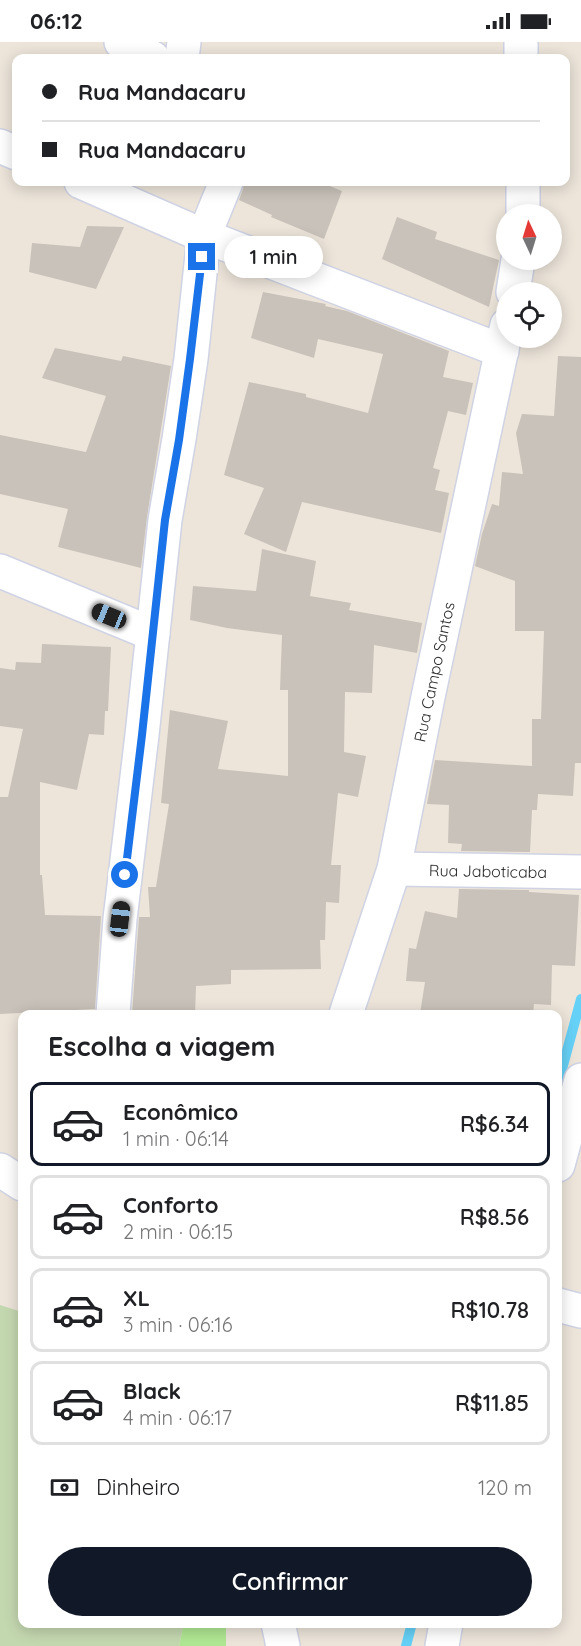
<!DOCTYPE html>
<html lang="pt">
<head>
<meta charset="utf-8">
<style>
  :root { --surface:#fff; --page:#f6f6f6; --text:#202124; --muted:#757577; --line:#e0e0e0; --accent:#111827 }
  body { margin:0; font-family:Quicksand,sans-serif; background:var(--page); color:var(--text); height:100vh; display:flex; flex-direction:column; font-size:22px; white-space:nowrap }
  * { box-sizing:border-box; margin:0 }
  p { font-size:20px; color:var(--muted) }
  .icon { flex:none; width:33px; height:33px; fill:none; stroke:currentColor; stroke-width:2; stroke-linecap:round; stroke-linejoin:round }
  .map { position:relative; flex:1; overflow:hidden }
  .panel { position:absolute; left:18px; top:968px; width:544px; height:618px; display:flex; flex-direction:column; background:var(--surface); border-radius:12px; box-shadow:0 3px 15px #0003 }
  .panel>* { flex:none }
  .hud { position:absolute; left:12px; top:12px; width:558px; height:132px; border-radius:12px; box-shadow:0 3px 15px #0003; display:grid; align-content:center; height:132px; padding:0 30px; background:var(--surface) }
  .needle { width:39px; rotate:356deg }
  .controls { position:absolute; left:496px; top:162px; display:grid; gap:12px }
  .controls a { display:grid; place-items:center; width:66px; height:66px; border-radius:50%; background:var(--surface); box-shadow:0 3px 15px #0003; font-size:30px }
  .end { position:absolute; width:27px; height:27px; margin:-14px; border:8px solid #1a73e8; background:#fff; box-shadow:0 0 0 3px #fff }
  .from { border-radius:50% }
  .bubble { position:absolute; height:42px; border-radius:21px; background:var(--surface); box-shadow:0 3px 15px #0003; font-size:20px; font-weight:600; line-height:42px; text-align:center }
  .car { position:absolute; width:18px; height:36px; margin:-18px -9px; border-radius:8px; box-shadow:0 0 4px 2px #0007; background:linear-gradient(#222 24%,#8ab4d8 0 40%,#222 0 76%,#8ab4d8 0 86%,#222 0) }
  .hud b { display:flex; align-items:center; gap:21px; height:57px; font-size:22px }
  .hud b+b { border-top:2px solid var(--line) }
  .hud i { width:15px; height:15px; background:var(--text) }
  ul { padding:0; list-style:none }
  li { display:flex; align-items:center; gap:18px; height:84px; margin:0 12px 9px; padding:0 18px; border:3px solid var(--line); border-radius:12px }
  li div { flex:1 }
  li b { display:block; font-size:22px }
  li em { font-style:normal; font-weight:600 }
  li.on { border-color:var(--accent) }
  li>.icon { width:54px; height:54px; stroke-width:1.5 }
  h2 { padding:0 30px; font-size:27px; line-height:72px }
  .pay { display:flex; align-items:center; gap:15px; height:66px; padding:0 30px; font-size:22px }
  .pay p { margin-inline-start:auto }
  .button { display:flex; gap:12px; margin-top:auto; padding:12px 30px }
  .button a { flex:1; height:69px; border-radius:36px; background:var(--accent); color:#fff; font-size:24px; font-weight:600; line-height:69px; text-align:center }
  .status { display:flex; justify-content:space-between; align-items:center; height:42px; padding:0 30px; background:var(--surface); direction:ltr }
  .status svg { height:16px; fill:currentColor }
  .map>svg:first-child { display:block }
</style>
</head>
<body>
<div class="status"><b>06:12</b><svg viewBox="0 0 49 12"><path d="M0 12V9h3v3zM5 12V6h3v6zM10 12V3h3v9zM15 12V0h3v12zM26 1h20v11H26zM47 4h2v5h-2z"/></svg></div>
<div class="map">
<svg width="581" height="1604" viewBox="0 0 581 1604">
  <rect width="100%" height="100%" fill="#ede5da"/>
  <path fill="#b0e793" d="M 184,1581 L 226,1581 L 226,1604 L 179,1604 Z"/>
  <path fill="#c4d8b0" d="M 0,1263 L 22,1270 L 22,1581 L 184,1581 L 179,1604 L 0,1604 Z"/>
  <g fill="none" stroke-linecap="round" stroke-linejoin="round">
    <g stroke="#66d1f7" stroke-width="10">
      <path d="M 558,1042 L 581,957"/>
      <path d="M 406,1604 L 412,1581"/>
    </g>
  </g>
  <g fill="#c8c2ba">
    <path d="M 244,140 L 320,140 L 342,149 L 324,197 L 271,175 L 272,173 L 239,158 L 243,147 Z"/>
    <path d="M 397,175 L 437,190 L 435,197 L 499,218 L 489,265 L 382,217 Z"/>
    <path d="M 87,184 L 124,185 L 96,247 L 29,230 L 32,201 L 80,205 Z"/>
    <path d="M 263,250 L 326,262 L 325,264 L 347,269 L 449,309 L 443,335 L 473,341 L 466,373 L 448,369 L 433,426 L 440,428 L 435,448 L 449,451 L 441,491 L 302,460 L 286,510 L 244,492 L 264,446 L 224,433 L 249,340 L 306,352 L 306,355 L 368,371 L 383,312 L 318,297 L 314,316 L 251,296 Z"/>
    <path d="M 55,306 L 121,319 L 123,314 L 171,324 L 147,475 L 141,526 L 58,505 L 68,467 L 0,452 L 0,393 L 86,410 L 106,354 L 42,336 Z"/>
    <path d="M 558,314 L 581,315 L 581,721 L 575,721 L 573,754 L 538,752 L 537,768 L 532,768 L 530,810 L 461,809 L 462,802 L 448,801 L 449,763 L 427,762 L 435,718 L 532,724 L 532,677 L 541,677 L 544,589 L 515,589 L 515,539 L 475,524 L 482,492 L 492,462 L 499,464 L 502,430 L 523,432 L 516,391 L 522,372 L 554,374 Z"/>
    <path d="M 262,507 L 316,519 L 310,554 L 351,561 L 349,568 L 422,581 L 417,611 L 374,603 L 372,651 L 345,650 L 344,710 L 366,714 L 358,755 L 338,751 L 331,823 L 341,823 L 339,861 L 326,860 L 325,898 L 320,898 L 321,927 L 231,928 L 231,942 L 196,944 L 195,972 L 132,972 L 139,875 L 150,875 L 148,845 L 156,845 L 169,762 L 161,761 L 170,668 L 228,679 L 218,727 L 288,734 L 288,648 L 280,648 L 282,593 L 227,586 L 190,578 L 193,544 L 256,549 Z"/>
    <path d="M 42,602 L 111,605 L 108,669 L 105,669 L 104,693 L 89,692 L 77,748 L 40,740 L 40,833 L 42,833 L 45,873 L 101,874 L 95,967 L 0,972 L 0,755 L 8,755 L 23,687 L 0,684 L 0,626 L 15,628 L 16,620 L 41,621 Z"/>
    <path d="M 459,847 L 529,848 L 529,850 L 579,853 L 575,924 L 552,923 L 551,963 L 534,962 L 533,972 L 420,972 L 425,940 L 406,939 L 409,906 L 416,907 L 425,869 L 457,876 Z"/>
  </g>
  <g fill="none" stroke-linecap="round" stroke-linejoin="round">
    <g stroke="#cfd3e4" stroke-width="36">
      <g id="street">
        <path d="M 121,0 L 153,16"/>
        <path d="M 521,0 L 521,16"/>
        <path d="M 182,16 L 184,0"/>
        <path d="M 0,104 L 16,111"/>
        <path d="M 81,140 L 204,194 L 502,309"/>
        <path d="M 523,172 L 523,140"/>
        <path d="M 513,250 L 518,218"/>
        <path d="M 0,529 L 153,592"/>
        <path d="M 394,827 L 581,830"/>
        <path d="M 113,972 L 120,877 L 142,693 L 165,478 L 179,397 L 191,317 L 204,194 L 226,140"/>
        <path d="M 346,972 L 394,827 L 428,655 L 507,283"/>
        <path d="M 558,1123 L 581,1038"/>
        <path d="M 558,1263 L 581,1269"/>
        <path d="M 442,1604 L 446,1581"/>
      </g>
    </g>
    <g stroke="#cfd3e4" stroke-width="36">
      <g id="secondary">
        <path d="M 0,1128 L 22,1142"/>
        <path d="M 278,1581 L 283,1604"/>
      </g>
    </g>
    <use href="#street" stroke="#fff" stroke-width="33"/>
    <use href="#secondary" stroke="#fff" stroke-width="33"/>
  </g>
  <g fill="none" stroke-linecap="round" stroke-linejoin="round">
    <path stroke="#1a73e8" stroke-width="8" d="M 125,833 L 142,693 L 165,478 L 179,398 L 190,317 L 202,215"/>
  </g>
  <g text-anchor="middle" dominant-baseline="central" stroke-width="6" stroke-linejoin="round" paint-order="stroke">
    <g font-size="16" fill="#2a2a2a" stroke="#fff">
      <text transform="translate(434 630) rotate(-78)">Rua Campo Santos</text>
      <text transform="translate(488 829) rotate(1)">Rua Jaboticaba</text>
    </g>
  </g>
</svg>
<div class="controls">
<a><svg class="needle" viewBox="-14 -14 28 28"><path d="M0-13l5 13h-10z" fill="#e53935"/><path d="M0 13l5-13h-10z" fill="#757577"/></svg></a>
<a><svg class="icon" aria-label="locate" viewBox="0 0 24 24"><circle cx="12" cy="12" r="6"/><path d="M12 2v4M12 18v4M2 12h4M18 12h4"/></svg></a>
</div>
<i class="end from" style="left:125px;top:833px"></i>
<i class="end" style="left:202px;top:215px"></i>
<div class="bubble" style="left:224px;top:194px;width:99px">1 min</div>
<i class="car" style="left:109px;top:574px;rotate:292deg"></i>
<i class="car" style="left:120px;top:877px;rotate:7deg"></i>
<div class="hud">
<b><i class="from"></i>Rua Mandacaru</b>
<b><i></i>Rua Mandacaru</b>
</div>
<section class="panel">
<h2>Escolha a viagem</h2>
<ul>
<li class="on"><svg class="icon" aria-label="car" viewBox="0 0 24 24"><path d="M5 17H2v-5l4-1 3-4h7l3 4 3 1v5h-3M9 17h6M6 11h13"/><circle cx="7" cy="17" r="2"/><circle cx="17" cy="17" r="2"/></svg><div><b>Econômico</b><p>1 min · 06:14</p></div><em>R$6.34</em></li>
<li><svg class="icon" aria-label="car" viewBox="0 0 24 24"><path d="M5 17H2v-5l4-1 3-4h7l3 4 3 1v5h-3M9 17h6M6 11h13"/><circle cx="7" cy="17" r="2"/><circle cx="17" cy="17" r="2"/></svg><div><b>Conforto</b><p>2 min · 06:15</p></div><em>R$8.56</em></li>
<li><svg class="icon" aria-label="car" viewBox="0 0 24 24"><path d="M5 17H2v-5l4-1 3-4h7l3 4 3 1v5h-3M9 17h6M6 11h13"/><circle cx="7" cy="17" r="2"/><circle cx="17" cy="17" r="2"/></svg><div><b>XL</b><p>3 min · 06:16</p></div><em>R$10.78</em></li>
<li><svg class="icon" aria-label="car" viewBox="0 0 24 24"><path d="M5 17H2v-5l4-1 3-4h7l3 4 3 1v5h-3M9 17h6M6 11h13"/><circle cx="7" cy="17" r="2"/><circle cx="17" cy="17" r="2"/></svg><div><b>Black</b><p>4 min · 06:17</p></div><em>R$11.85</em></li>
</ul>
<div class="pay"><svg class="icon" aria-label="cash" viewBox="0 0 24 24"><path d="M3 7h18v10H3z"/><circle cx="12" cy="12" r="2"/></svg>Dinheiro<p>120 m</p></div>
<div class="button"><a>Confirmar</a></div>
</section>
</div>
</body>
</html>
